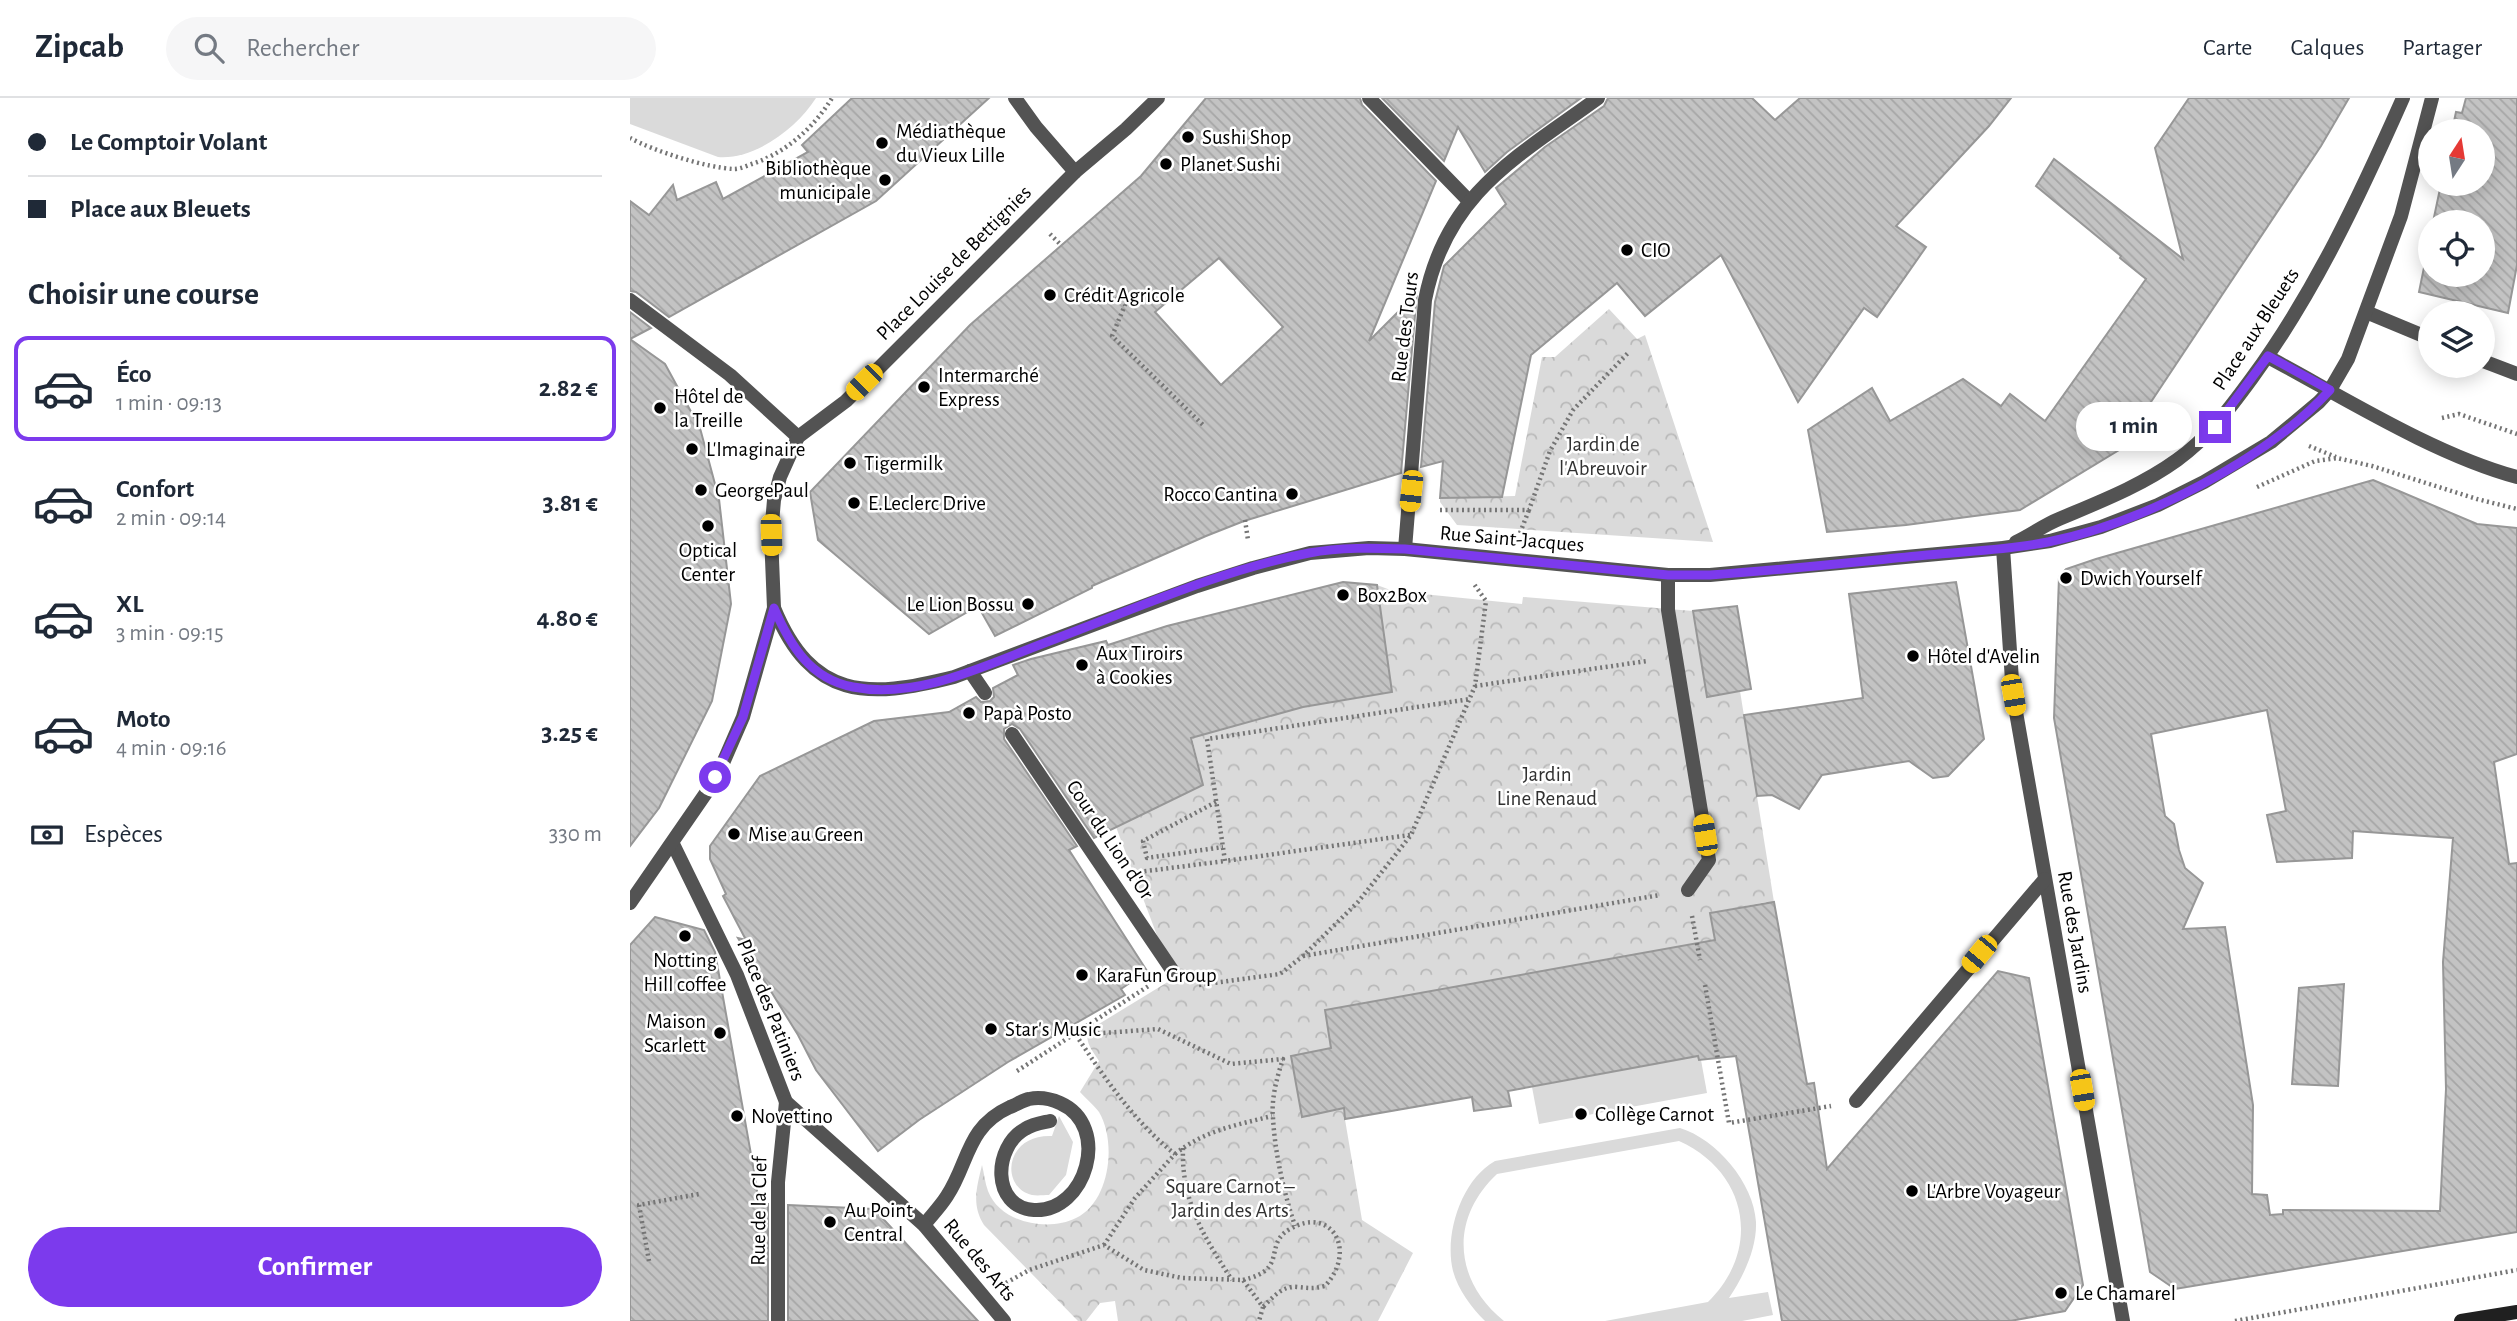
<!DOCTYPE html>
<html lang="fr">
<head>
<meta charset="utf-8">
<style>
  :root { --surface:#fff; --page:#f6f6f7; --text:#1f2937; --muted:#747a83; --line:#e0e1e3; --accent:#7c3aed }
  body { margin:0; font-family:"Alegreya Sans",sans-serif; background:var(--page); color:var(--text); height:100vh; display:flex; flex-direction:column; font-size:26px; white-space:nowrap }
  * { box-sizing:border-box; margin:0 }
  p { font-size:23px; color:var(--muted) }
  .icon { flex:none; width:38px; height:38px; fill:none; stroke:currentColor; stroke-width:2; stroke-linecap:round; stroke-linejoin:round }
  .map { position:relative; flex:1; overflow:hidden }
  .details { display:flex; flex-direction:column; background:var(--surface); width:630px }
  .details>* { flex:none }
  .hud { display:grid; align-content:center; height:154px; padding:0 28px; background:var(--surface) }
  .needle { width:46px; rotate:12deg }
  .controls { position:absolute; left:1788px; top:21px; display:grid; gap:14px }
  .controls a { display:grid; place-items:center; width:77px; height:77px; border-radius:50%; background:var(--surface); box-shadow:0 4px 18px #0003; font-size:35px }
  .end { position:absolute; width:32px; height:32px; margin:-16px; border:9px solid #7c3aed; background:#fff; box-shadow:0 0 0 4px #fff }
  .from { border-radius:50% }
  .bubble { position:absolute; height:49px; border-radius:24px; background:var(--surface); box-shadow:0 4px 18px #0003; font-size:23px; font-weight:700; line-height:49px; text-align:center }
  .car { position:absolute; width:21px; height:42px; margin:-21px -10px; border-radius:9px; box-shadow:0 0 5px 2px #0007; background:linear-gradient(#f5c518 24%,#345 0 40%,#f5c518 0 76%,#345 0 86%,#f5c518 0) }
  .hud b { display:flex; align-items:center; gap:24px; height:66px; font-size:26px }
  .hud b+b { border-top:2px solid var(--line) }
  .hud i { width:18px; height:18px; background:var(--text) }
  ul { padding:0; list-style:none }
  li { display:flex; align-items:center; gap:21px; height:105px; margin:0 14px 10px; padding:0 14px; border:4px solid transparent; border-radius:14px }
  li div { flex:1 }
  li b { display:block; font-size:26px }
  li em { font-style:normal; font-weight:700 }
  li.on { border-color:var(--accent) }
  li>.icon { width:63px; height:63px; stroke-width:1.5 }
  h2 { padding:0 28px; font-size:32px; line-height:84px }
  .pay { display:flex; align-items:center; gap:18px; height:77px; padding:0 28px; font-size:26px }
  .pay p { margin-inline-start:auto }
  .action { display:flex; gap:14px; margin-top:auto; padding:14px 28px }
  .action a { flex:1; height:80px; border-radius:42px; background:var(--accent); color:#fff; font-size:28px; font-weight:700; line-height:80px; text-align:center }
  header { display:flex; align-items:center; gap:42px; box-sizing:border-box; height:98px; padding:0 35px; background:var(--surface); border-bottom:2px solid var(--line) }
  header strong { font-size:33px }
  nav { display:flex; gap:38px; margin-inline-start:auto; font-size:24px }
  .search { width:490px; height:63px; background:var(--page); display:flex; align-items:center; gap:18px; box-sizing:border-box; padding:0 24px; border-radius:38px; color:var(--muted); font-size:26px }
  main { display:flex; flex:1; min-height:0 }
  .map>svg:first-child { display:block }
</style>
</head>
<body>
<header>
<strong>Zipcab</strong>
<div class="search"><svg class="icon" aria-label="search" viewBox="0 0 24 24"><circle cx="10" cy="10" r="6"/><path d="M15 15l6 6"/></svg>Rechercher</div>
<nav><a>Carte</a><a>Calques</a><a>Partager</a></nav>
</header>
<main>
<section class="details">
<div class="hud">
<b><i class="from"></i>Le Comptoir Volant</b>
<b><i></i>Place aux Bleuets</b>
</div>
<h2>Choisir une course</h2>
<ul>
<li class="on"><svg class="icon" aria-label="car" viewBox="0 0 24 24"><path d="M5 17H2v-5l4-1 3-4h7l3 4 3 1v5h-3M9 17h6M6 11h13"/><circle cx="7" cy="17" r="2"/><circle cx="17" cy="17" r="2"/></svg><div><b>Éco</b><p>1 min · 09:13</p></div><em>2.82 €</em></li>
<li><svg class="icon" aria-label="car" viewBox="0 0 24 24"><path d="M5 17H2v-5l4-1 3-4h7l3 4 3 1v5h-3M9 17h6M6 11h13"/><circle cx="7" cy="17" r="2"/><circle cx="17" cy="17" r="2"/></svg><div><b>Confort</b><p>2 min · 09:14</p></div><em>3.81 €</em></li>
<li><svg class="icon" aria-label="car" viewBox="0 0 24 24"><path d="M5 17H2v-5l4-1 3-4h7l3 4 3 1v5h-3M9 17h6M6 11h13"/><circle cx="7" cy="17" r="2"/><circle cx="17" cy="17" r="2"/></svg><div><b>XL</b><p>3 min · 09:15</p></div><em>4.80 €</em></li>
<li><svg class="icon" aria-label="car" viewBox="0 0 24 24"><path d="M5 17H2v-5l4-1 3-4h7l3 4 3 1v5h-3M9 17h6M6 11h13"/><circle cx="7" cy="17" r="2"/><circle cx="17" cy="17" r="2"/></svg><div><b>Moto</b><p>4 min · 09:16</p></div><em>3.25 €</em></li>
</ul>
<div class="pay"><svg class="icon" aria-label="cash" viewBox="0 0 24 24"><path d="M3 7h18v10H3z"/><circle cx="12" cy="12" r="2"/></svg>Espèces<p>330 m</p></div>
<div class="action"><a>Confirmer</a></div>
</section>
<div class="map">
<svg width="1887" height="1223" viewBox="0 0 1887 1223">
  <defs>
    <pattern id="forest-crowns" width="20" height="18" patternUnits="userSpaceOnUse" patternTransform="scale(1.75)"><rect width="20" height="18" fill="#dadada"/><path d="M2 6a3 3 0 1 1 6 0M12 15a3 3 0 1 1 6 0" fill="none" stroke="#b9b9b9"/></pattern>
    <pattern id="building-back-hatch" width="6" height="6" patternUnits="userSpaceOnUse" patternTransform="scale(1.75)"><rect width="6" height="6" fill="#c3c3c3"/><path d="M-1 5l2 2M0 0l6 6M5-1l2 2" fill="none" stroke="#a6a6a6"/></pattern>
  </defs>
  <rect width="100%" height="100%" fill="#fff"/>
  <g fill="#dadada">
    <path d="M 0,0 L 186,0 C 167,30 125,62 88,59 L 0,26 Z"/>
    <path d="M 1068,958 L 1071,962 L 1077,995 L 909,1026 L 902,989 Z"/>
    <path d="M 429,1018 L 443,1044 L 436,1077 L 419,1097 C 414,1097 407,1098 402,1097 C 370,1090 374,1036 422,1038 Z"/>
    <path d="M 1050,1030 C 1086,1041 1124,1085 1126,1124 C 1127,1151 1113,1179 1099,1200 L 1138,1194 L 1143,1217 L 1112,1223 L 975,1223 L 1078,1204 C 1132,1151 1118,1074 1049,1043 L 867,1076 C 819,1121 824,1183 874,1223 L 855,1223 C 842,1210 828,1192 823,1173 C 814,1137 831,1082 865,1063 Z"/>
  </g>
  <g fill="url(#forest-crowns)">
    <path d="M 979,211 L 1007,241 L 1015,237 L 1083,444 L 827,427 L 810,404 L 810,400 L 885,398 L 912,259 L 925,259 Z"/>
    <path d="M 747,487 L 763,493 L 892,506 L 893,499 L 1063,513 L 1077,598 L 1110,593 L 1144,804 L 1137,806 L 1136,804 L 1080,815 L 1085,842 L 695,912 L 702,950 L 661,958 L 668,998 L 710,992 L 732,1122 L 783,1155 L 748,1223 L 488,1223 L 485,1203 L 470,1205 L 456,1223 L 448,1223 L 354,1127 C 341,1106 347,1089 352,1067 C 354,1075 355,1085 358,1093 C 370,1125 418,1134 446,1120 C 480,1104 487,1044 469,1014 C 464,1007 456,1001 450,994 L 469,963 C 462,952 454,944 459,932 L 536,885 L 550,873 L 528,840 L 486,729 L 573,687 L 562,639 L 673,609 L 762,594 Z"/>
  </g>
  <g fill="url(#building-back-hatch)" stroke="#979797" stroke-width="2" fill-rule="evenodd">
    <path d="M 222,0 L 359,0 L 246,103 L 39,219 L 6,194 L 0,193 L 0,103 L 19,117 L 43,87 L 47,102 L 86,84 L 93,101 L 178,54 L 172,47 Z"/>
    <path d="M 576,0 L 730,0 L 732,7 L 806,83 L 739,243 L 787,195 L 771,375 L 614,423 L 576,438 L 462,488 L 462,490 L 365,538 L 348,508 L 299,536 L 188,442 L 180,394 L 340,227 L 511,78 ZM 589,160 L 653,229 L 591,287 L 525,214 Z"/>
    <path d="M 752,0 L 951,0 L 877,54 L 855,74 L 828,29 L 814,63 Z"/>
    <path d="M 978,0 L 1122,0 L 1145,22 L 1170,0 L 1381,0 L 1359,28 L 1266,128 L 1296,149 L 1247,219 L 1234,210 L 1168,304 L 1091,157 L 1015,218 L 987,185 L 901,257 L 872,399 L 810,400 L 813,363 L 791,369 L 805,204 L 814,168 L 876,106 L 866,90 L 915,49 L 974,8 Z"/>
    <path d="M 1559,0 L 1719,0 L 1691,48 L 1489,352 L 1390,412 L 1276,427 L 1197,434 L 1178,332 L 1242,290 L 1260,323 L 1333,281 L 1371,308 L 1380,296 L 1415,323 L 1516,181 L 1490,160 L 1491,158 L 1406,88 L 1424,61 L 1553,161 L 1525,50 Z"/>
    <path d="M 1836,0 L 1887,0 L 1887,167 L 1878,215 L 1789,194 L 1801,135 L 1801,177 L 1853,177 L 1853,124 L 1803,124 L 1811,86 L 1853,86 L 1853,33 L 1822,33 L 1826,14 L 1832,15 Z"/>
    <path d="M 0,214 L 21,230 L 0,241 L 35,266 L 70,330 L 89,401 L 101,506 L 82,603 L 29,710 L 0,748 Z"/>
    <path d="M 1743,382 L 1847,426 L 1887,430 L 1887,656 L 1864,664 L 1879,766 L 1887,765 L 1887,1134 L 1545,1191 L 1520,1174 L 1424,620 L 1429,479 L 1436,471 L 1466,461 ZM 1637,612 L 1656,713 L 1637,717 L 1647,764 L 1722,760 L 1723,733 L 1823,740 L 1813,864 L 1816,991 L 1810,1113 L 1653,1112 L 1653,1116 L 1640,1117 L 1637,1097 L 1622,1096 L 1623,1007 L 1595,829 L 1553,831 L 1573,785 L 1555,770 L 1549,752 L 1544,726 L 1535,718 L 1521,636 Z"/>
    <path d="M 713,484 L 747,487 L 762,594 L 673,609 L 561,640 L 573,687 L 464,740 L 390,631 L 382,626 L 374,631 L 374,641 L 447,748 L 439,752 L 517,873 L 491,891 L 495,897 L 378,964 L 289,1022 L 248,1053 L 186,972 L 168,937 L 108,840 L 116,842 L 93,798 L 96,796 L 80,761 L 80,748 L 130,678 L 244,623 L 319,614 L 346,599 L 351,604 L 360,603 L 364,599 L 363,590 L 388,577 L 383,567 L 401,561 L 476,543 L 478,547 L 537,528 Z"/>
    <path d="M 1326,484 L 1354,641 L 1318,678 L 1303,680 L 1279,663 L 1192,677 L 1169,711 L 1142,697 L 1127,698 L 1114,617 L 1233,600 L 1219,496 Z"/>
    <path d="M 1107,508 L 1121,591 L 1077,599 L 1063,513 Z"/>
    <path d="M 1144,804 L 1177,986 L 1184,985 L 1197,1071 L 1368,873 L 1399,880 L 1453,1187 L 1435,1213 L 1380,1223 L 1152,1223 L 1106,958 L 1069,962 L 1068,958 L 878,993 L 881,1008 L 844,1013 L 842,999 L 715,1021 L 714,1010 L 672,1019 L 661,958 L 701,950 L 695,912 L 1085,842 L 1080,815 Z"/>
    <path d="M 25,819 L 74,832 L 85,854 L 127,1090 L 127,1106 L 138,1106 L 138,1223 L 0,1223 L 0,847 Z"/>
    <path d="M 1714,886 L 1708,988 L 1662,986 L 1669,890 Z"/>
    <path d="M 158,1107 L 244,1111 L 348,1223 L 158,1223 Z"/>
  </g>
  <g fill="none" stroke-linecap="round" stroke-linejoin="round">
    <g stroke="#757575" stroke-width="4.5" stroke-dasharray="2 3.5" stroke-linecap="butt">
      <path d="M 0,40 C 24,53 77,70 104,71 C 111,71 118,67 125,65 C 158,53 184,29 202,0"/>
      <path d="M 420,136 L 431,147"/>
      <path d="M 483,194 L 495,207 L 482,238 L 573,327"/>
      <path d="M 1812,320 L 1829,316 L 1887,336"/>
      <path d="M 1679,348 L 1706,359"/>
      <path d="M 1627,389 L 1685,363 L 1707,360 L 1742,368 L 1847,401 L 1887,411"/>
      <path d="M 810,412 L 899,412 L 920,353 L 943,312 L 998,255"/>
      <path d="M 615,422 L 618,442"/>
      <path d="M 890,435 L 899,412"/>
      <path d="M 845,588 L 1017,563"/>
      <path d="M 586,704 L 513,743 L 517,760 L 593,749"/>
      <path d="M 780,737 L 595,763 L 577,641 L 840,601"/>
      <path d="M 509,774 L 595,763"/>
      <path d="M 1062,818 L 1070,862"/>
      <path d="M 673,858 L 1030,797"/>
      <path d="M 569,887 L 650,876 L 673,858 L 728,804 L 781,737 L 845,588 L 856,503 L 844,486"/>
      <path d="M 1075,887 L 1099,1025 L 1201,1008"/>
      <path d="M 446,937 L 528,931 L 601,966 L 653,961 C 647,979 641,1001 643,1020 C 645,1056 654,1095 665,1128"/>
      <path d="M 446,937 C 474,979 505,1025 545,1056 L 505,1100 L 474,1147"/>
      <path d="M 387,973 L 520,887"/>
      <path d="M 553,1050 C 551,1103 574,1139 602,1182"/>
      <path d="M 545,1056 C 575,1032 607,1027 642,1018"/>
      <path d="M 19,1163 L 9,1107 L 69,1096"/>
      <path d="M 613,1182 C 660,1171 632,1147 660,1131 C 701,1107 728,1152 695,1188 C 684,1191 678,1190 667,1189 C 653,1187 642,1200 633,1209"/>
      <path d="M 376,1185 L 399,1172 L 474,1147 L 514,1172 L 552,1180 L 613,1182 L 633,1209 L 629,1223"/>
      <path d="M 1605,1223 L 1887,1172"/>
    </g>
    <g stroke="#535353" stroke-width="14">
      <path d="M 1736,214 L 1801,241"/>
      <path d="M 1853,263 L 1887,276"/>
      <path d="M 1038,477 L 1038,512 L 1079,762 L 1058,792"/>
      <path d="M 340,573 L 355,595"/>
      <path d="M 382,636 L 542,872"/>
      <path d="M 294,1127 C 301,1118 310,1109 317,1098 C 339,1065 336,1029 380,1009 C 386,1007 393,1002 399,1001 C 409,999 421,1001 430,1005 C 482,1028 456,1115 404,1112 C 361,1109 363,1049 395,1031 C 403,1026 411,1025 420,1023"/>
    </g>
    <g stroke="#535353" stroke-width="14">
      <path d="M 385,0 L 406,29 L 445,74"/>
      <path d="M 739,0 L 839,103"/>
      <path d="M 0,202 L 100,277 L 168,339"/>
      <path d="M 1638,259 C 1713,299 1805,357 1887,379"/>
      <path d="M 1386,444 C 1401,437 1414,427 1429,421 C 1469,404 1511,388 1547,362 C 1578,340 1600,310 1622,280 C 1685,194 1730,97 1773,0"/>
      <path d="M 1373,450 L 1383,597 L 1493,1223"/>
      <path d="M 775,451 L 795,202 C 816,95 887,59 968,0"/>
      <path d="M 144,510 C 182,602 237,601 324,579 L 567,488 L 623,470 L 680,455 L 739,450 L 775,451 L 1038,477 L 1080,477 L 1373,450 L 1420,443 L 1471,429 L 1528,407 L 1574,384 L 1641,344 L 1689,304 L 1700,292 L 1718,261 L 1771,118 L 1802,0"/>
      <path d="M 43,746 L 107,877 L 156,1004 L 294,1127 L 374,1223"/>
      <path d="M 0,805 L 76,695 L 93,665 L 113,619 L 144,510 L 141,437 L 144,402 L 150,379 L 168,339 L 216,303 L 445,74 L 496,31 L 528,0"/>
      <path d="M 1226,1003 L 1415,781"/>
      <path d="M 148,1223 L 148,1084 L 156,1004"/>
    </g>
    <path stroke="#202020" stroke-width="14" d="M 1831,1223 L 1887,1214"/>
  </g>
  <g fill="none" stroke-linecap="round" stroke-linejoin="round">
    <path stroke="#7c3aed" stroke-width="9" d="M 85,679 L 113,619 L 144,510 C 160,547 180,581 223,589 C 288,602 358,566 417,544 C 500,513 593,471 679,455 C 711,449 743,450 775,451 L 1038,477 L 1080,477 C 1153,472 1225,464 1297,457 C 1337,453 1378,452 1418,444 C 1512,425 1635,363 1700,292 L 1638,258 L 1585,329"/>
  </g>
  <g fill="#000" stroke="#fff" stroke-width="2.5">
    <circle cx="558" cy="39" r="7"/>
    <circle cx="252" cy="45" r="7"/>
    <circle cx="536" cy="66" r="7"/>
    <circle cx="255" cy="82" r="7"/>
    <circle cx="997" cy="152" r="7"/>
    <circle cx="420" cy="197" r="7"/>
    <circle cx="294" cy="289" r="7"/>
    <circle cx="30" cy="310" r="7"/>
    <circle cx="62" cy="351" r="7"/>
    <circle cx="220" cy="365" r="7"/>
    <circle cx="71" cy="392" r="7"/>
    <circle cx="662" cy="396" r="7"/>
    <circle cx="224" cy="405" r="7"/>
    <circle cx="78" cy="428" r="7"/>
    <circle cx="1436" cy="480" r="7"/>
    <circle cx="713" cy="497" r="7"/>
    <circle cx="398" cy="506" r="7"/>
    <circle cx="1283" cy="558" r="7"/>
    <circle cx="452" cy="567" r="7"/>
    <circle cx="339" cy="615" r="7"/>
    <circle cx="104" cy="736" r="7"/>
    <circle cx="55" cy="838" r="7"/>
    <circle cx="452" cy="877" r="7"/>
    <circle cx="361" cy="931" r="7"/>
    <circle cx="90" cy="935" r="7"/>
    <circle cx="951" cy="1016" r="7"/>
    <circle cx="107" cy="1018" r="7"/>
    <circle cx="1282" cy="1093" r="7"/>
    <circle cx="200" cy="1124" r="7"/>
    <circle cx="1431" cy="1195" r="7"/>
  </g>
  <g text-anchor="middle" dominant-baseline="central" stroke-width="5" stroke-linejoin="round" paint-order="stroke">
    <g font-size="21" fill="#000" stroke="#fff" text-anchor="start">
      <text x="266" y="33">Médiathèque<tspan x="266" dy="24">du Vieux Lille</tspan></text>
      <text x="572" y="39">Sushi Shop</text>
      <text x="550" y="66">Planet Sushi</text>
      <text x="241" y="70" text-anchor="end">Bibliothèque<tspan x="241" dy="24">municipale</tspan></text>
      <text x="1011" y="152">CIO</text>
      <text x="434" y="197">Crédit Agricole</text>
      <text x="308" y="277">Intermarché<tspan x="308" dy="24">Express</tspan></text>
      <text x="44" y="298">Hôtel de<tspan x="44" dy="24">la Treille</tspan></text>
      <text x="76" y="351">L'Imaginaire</text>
      <text x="234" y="365">Tigermilk</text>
      <text x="85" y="392">GeorgePaul</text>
      <text x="648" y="396" text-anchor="end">Rocco Cantina</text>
      <text x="238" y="405">E.Leclerc Drive</text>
      <text x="78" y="452" text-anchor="middle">Optical<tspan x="78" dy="24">Center</tspan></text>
      <text x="1450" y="480">Dwich Yourself</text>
      <text x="727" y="497">Box2Box</text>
      <text x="384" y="506" text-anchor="end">Le Lion Bossu</text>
      <text x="466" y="555">Aux Tiroirs<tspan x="466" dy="24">à Cookies</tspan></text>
      <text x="1297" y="558">Hôtel d'Avelin</text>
      <text x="353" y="615">Papà Posto</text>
      <text x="118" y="736">Mise au Green</text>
      <text x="55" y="862" text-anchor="middle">Notting<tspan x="55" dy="24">Hill coffee</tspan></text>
      <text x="466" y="877">KaraFun Group</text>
      <text x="76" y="923" text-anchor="end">Maison<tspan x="76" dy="24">Scarlett</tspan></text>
      <text x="375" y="931">Star's Music</text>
      <text x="965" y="1016">Collège Carnot</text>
      <text x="121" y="1018">Novettino</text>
      <text x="1296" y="1093">L'Arbre Voyageur</text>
      <text x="214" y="1112">Au Point<tspan x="214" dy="24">Central</tspan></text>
      <text x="1445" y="1195">Le Chamarel</text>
    </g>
    <g font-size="21" fill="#000" stroke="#fff">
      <text transform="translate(324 165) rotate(-45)">Place Louise de Bettignies</text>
      <text transform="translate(775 229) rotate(-83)">Rue des Tours</text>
      <text transform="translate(1626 231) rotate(-57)">Place aux Bleuets</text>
      <text transform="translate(882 441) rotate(5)">Rue Saint-Jacques</text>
      <text transform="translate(480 742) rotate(56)">Cour du Lion d'Or</text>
      <text transform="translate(1445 834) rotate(80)">Rue des Jardins</text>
      <text transform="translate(141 912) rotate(68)">Place des Patiniers</text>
      <text transform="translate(129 1113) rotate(-89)">Rue de la Clef</text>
      <text transform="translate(350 1162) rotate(50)">Rue des Arts</text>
    </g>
    <g font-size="21" fill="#313131" stroke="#fff">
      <text x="973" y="346">Jardin de<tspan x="973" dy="24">l'Abreuvoir</tspan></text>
      <text x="917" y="676">Jardin<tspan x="917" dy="24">Line Renaud</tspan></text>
      <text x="600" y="1088">Square Carnot –<tspan x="600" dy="24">Jardin des Arts</tspan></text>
    </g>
  </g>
</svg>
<div class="controls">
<a><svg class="needle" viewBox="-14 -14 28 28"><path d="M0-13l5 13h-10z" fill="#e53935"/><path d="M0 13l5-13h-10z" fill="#747a83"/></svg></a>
<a><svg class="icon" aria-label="locate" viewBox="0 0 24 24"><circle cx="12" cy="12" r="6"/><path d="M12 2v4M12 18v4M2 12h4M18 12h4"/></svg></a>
<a><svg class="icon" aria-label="layers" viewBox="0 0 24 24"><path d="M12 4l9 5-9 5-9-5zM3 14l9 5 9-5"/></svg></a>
</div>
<i class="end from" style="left:85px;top:679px"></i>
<i class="end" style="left:1585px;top:329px"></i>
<div class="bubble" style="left:1446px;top:304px;width:116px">1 min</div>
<i class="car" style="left:234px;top:284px;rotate:225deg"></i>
<i class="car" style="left:781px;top:393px;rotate:186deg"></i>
<i class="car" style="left:141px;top:437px;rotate:178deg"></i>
<i class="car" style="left:1383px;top:597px;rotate:170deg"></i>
<i class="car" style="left:1075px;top:737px;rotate:351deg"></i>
<i class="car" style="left:1349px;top:856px;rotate:220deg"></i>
<i class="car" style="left:1452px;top:992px;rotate:170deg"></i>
</div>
</main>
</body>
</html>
